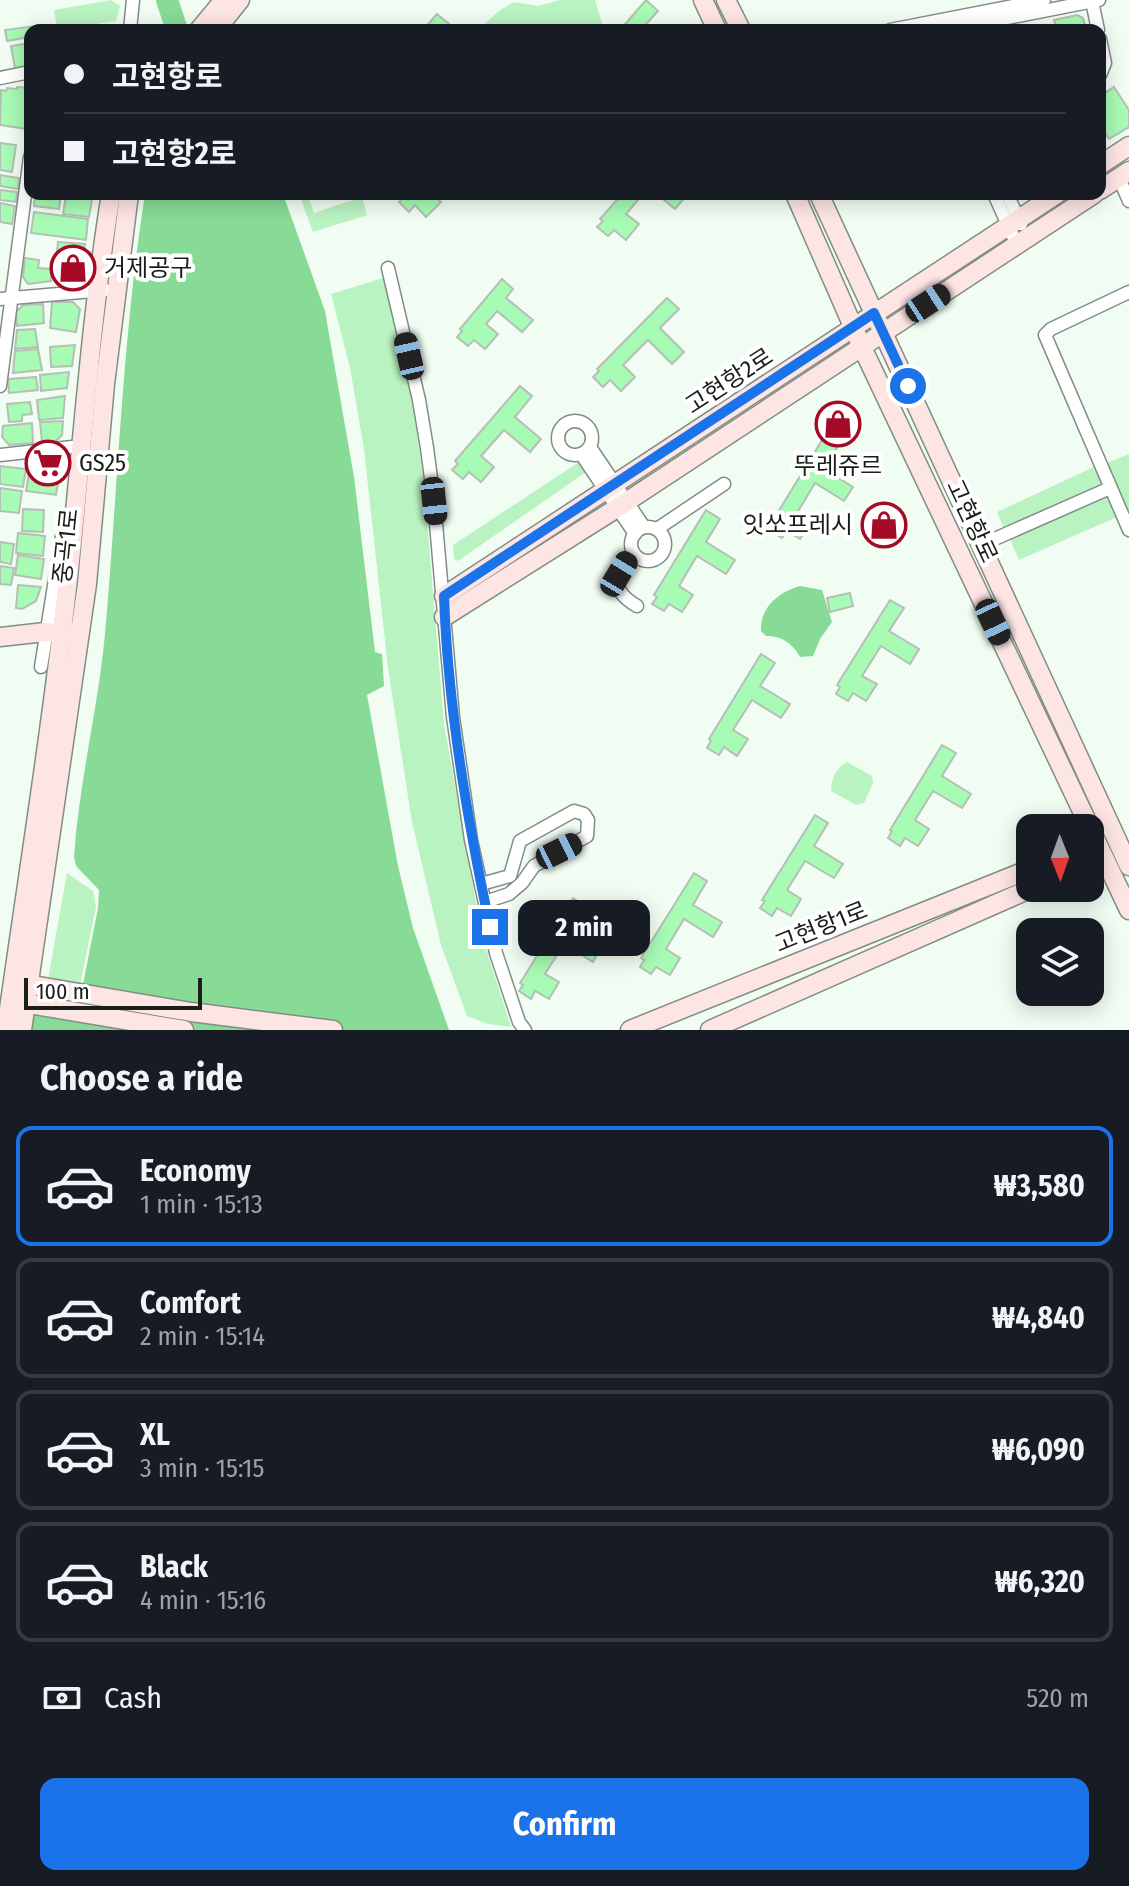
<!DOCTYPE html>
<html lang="en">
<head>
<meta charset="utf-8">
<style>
  :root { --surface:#171b24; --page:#20242c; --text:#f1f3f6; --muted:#9ea1a6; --line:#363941; --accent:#1a73e8 }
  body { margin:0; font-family:"Fira Sans Condensed","Noto Sans KR",sans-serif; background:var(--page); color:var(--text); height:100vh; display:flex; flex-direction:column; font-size:30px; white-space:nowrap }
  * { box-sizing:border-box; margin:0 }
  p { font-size:26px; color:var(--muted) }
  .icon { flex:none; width:44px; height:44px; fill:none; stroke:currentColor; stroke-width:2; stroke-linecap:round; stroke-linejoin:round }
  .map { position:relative; height:1030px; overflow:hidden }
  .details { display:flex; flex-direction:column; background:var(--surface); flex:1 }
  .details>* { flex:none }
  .banner { position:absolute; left:24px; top:24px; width:1082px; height:176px; border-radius:16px; box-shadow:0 4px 20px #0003; display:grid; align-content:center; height:176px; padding:0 40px; background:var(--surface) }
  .needle { width:52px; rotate:179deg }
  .tools { position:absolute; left:1016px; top:814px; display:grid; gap:16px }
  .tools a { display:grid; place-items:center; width:88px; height:88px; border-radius:16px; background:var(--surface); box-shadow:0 4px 20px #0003; font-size:40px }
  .scale { position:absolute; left:24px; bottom:20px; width:178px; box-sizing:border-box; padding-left:8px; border:4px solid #1a1e1b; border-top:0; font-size:22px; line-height:28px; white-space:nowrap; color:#1a1e1b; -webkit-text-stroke:6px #fff; paint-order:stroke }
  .end { position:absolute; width:36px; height:36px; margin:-18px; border:10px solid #1a73e8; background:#fff; box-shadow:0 0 0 4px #fff }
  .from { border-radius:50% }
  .bubble { position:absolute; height:56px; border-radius:16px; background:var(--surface); box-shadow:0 4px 20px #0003; font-size:26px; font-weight:700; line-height:56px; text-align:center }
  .car { position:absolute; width:24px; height:48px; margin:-24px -12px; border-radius:10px; box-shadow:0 0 6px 2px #0007; background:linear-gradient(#222 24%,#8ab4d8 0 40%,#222 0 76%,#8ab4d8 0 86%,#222 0) }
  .banner b { display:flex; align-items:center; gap:28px; height:76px; font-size:30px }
  .banner b+b { border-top:2px solid var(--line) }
  .banner i { width:20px; height:20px; background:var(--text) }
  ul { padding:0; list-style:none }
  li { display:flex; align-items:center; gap:24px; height:120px; margin:0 16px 12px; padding:0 24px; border:4px solid var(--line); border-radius:16px }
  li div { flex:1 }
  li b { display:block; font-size:30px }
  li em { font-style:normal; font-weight:700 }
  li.selected { border-color:var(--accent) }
  li>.icon { width:72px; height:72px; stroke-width:1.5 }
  h2 { padding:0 40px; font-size:36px; line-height:96px }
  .pay { display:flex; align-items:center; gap:20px; height:88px; padding:0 40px; font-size:30px }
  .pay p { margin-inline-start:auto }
  .action { display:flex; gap:16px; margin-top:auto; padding:16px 40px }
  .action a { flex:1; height:92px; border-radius:16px; background:var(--accent); color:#fff; font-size:32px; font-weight:700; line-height:92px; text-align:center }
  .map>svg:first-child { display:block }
</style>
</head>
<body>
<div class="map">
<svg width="1129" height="1030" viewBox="0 0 1129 1030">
  <rect width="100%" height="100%" fill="#f1fdf3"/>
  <g fill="#baf3c2">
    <path d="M 111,0 L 120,6 L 116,21 L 57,30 L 54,10 Z"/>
    <path d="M 560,0 L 595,0 L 604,29 L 478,30 L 500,10 L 514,2 L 538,6 Z"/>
    <path d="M 299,194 L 307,194 L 314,213 L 362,197 L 367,215 L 313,232 Z"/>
    <path d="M 383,278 L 410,388 L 423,474 L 444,724 L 482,936 L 511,1027 L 488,1024 L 467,1016 L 441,945 L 412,822 L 388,668 L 364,449 L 350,368 L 331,294 Z"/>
    <path d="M 1129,454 L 1129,515 L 1107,463 Z"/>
    <path d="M 579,462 L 586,472 L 458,561 L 454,559 L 453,545 Z"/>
    <path d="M 1096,466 L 1104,486 L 1005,531 L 997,512 Z"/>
    <path d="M 1107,494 L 1117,517 L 1019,560 L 1009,537 Z"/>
    <path d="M 847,762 L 872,776 L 873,783 L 864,803 L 856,805 L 831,791 C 831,778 836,768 847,762 Z"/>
    <path d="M 67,873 L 93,891 L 96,907 L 75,1009 L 42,1013 Z"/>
  </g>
  <g fill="#87db96">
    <path d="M 145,194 L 283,194 L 325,311 L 354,477 L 375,652 L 382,654 L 384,686 L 367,695 L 398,866 L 413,928 L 449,1030 L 0,1030 L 0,1003 L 58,1019 L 67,1017 L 78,1010 L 98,908 L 99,890 L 76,866 L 74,857 C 79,782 98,709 105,634 C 118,487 122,340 145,194 Z"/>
    <path d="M 800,586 L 822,590 L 832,622 L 820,639 L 813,656 L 800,657 C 792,643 782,636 766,636 L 761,631 C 760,607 779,592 800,586 Z"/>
  </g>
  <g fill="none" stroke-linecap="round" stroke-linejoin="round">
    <path stroke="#87db96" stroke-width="22" d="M 167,0 L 177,30"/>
  </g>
  <g fill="#a7fbb5" stroke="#b4bfb5" stroke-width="2">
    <path d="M 646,0 L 658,11 L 641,30 L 620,30 Z"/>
    <path d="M 437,14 L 449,24 L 444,30 L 423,30 Z"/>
    <path d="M 1077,15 L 1083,18 L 1086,30 L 1057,30 L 1054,20 Z"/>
    <path d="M 36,26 L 37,30 L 30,30 L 30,37 L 7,41 L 5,30 Z"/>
    <path d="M 30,43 L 30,66 L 15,68 L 11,46 Z"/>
    <path d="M 17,87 L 29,88 L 30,92 L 27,129 L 0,125 L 1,90 L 6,91 L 7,88 L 17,89 Z"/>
    <path d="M 1114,87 L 1129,110 L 1129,127 L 1109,139 L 1100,125 L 1100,96 Z"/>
    <path d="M 0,143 L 16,145 L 12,172 L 0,170 Z"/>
    <path d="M 0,175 L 19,178 L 18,189 L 0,186 Z"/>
    <path d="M 0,190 L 17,192 L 16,202 L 0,200 Z"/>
    <path d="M 35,194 L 61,194 L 59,209 L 34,206 Z"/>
    <path d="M 72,194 L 93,194 L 89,217 L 63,214 L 66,196 L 72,196 Z"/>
    <path d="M 403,194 L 432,194 L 441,202 L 426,217 L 415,205 L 409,212 L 399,202 L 405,196 Z"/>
    <path d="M 622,194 L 643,194 L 626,214 L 639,224 L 626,240 L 614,230 L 608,236 L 597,227 L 603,221 L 600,219 Z"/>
    <path d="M 657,194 L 683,194 L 686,196 L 675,209 Z"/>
    <path d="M 0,203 L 15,206 L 12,224 L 0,222 Z"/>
    <path d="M 34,212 L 88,219 L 86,240 L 31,233 Z"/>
    <path d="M 58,242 L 85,244 L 84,255 L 65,253 L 64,262 L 81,263 L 79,276 L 55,274 Z"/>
    <path d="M 25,258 L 39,260 L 38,268 L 52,269 L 51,281 L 28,284 L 23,277 Z"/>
    <path d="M 502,279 L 513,289 L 506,298 L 533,320 L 522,332 L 497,311 L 486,324 L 498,334 L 485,349 L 474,340 L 468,346 L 457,337 L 462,331 L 460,329 Z"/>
    <path d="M 667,298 L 679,309 L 660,328 L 684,352 L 672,364 L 648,340 L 623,365 L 635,377 L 621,391 L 610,380 L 603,387 L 593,377 L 599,371 L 597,369 Z"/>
    <path d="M 52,302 L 73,302 L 80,309 L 76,332 L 50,328 Z"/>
    <path d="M 43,304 L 44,323 L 17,326 L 16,312 L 23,305 Z"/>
    <path d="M 35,329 L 38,347 L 15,349 L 17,330 Z"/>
    <path d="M 75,345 L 72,366 L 51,367 L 50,347 Z"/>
    <path d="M 38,349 L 42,370 L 13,373 L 15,351 Z"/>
    <path d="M 69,372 L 67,388 L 41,391 L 40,375 Z"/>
    <path d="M 36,377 L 38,390 L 9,393 L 8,379 Z"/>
    <path d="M 520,386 L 532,396 L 515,417 L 541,439 L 530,452 L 504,430 L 481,456 L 494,467 L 481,482 L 469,472 L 463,479 L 452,470 L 458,464 L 455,461 Z"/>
    <path d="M 65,396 L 63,418 L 39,420 L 37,400 Z"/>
    <path d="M 30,402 L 32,414 L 22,415 L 22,421 L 9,422 L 7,404 Z"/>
    <path d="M 63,421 L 62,435 L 56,441 L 42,442 L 40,422 Z"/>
    <path d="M 32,423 L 33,443 L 9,445 L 2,437 L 3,426 Z"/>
    <path d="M 824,437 L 838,446 L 824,469 L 853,487 L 844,501 L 815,483 L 797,513 L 811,522 L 800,539 L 787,531 L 782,538 L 770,531 L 775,524 L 772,522 Z"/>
    <path d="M 53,458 L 61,465 L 56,495 L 26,491 L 31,461 Z"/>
    <path d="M 0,466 L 26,469 L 23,487 L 0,484 Z"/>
    <path d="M 0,488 L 22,491 L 19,513 L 0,511 Z"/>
    <path d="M 23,509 L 44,510 L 43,532 L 22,531 Z"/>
    <path d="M 706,510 L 720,519 L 706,542 L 735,560 L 726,574 L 697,556 L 679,586 L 693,595 L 682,612 L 669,604 L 664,611 L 652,604 L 657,597 L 654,595 Z"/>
    <path d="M 18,533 L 45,536 L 43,556 L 16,553 Z"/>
    <path d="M 0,542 L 14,544 L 11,564 L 0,562 Z"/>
    <path d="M 18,555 L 44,559 L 41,579 L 15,575 Z"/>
    <path d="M 0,566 L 14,568 L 11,585 L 0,584 Z"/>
    <path d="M 18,585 L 41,587 L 36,601 L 22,609 L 16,608 Z"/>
    <path d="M 850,593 L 853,606 L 830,612 L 827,598 Z"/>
    <path d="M 890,600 L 904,608 L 889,631 L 919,649 L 910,664 L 881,646 L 862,676 L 877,684 L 866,701 L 853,693 L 848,701 L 836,694 L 840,687 L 837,685 Z"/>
    <path d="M 761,654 L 775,663 L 760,686 L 790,704 L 781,718 L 752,700 L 733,730 L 748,739 L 737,756 L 724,747 L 719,755 L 707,748 L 711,741 L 709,739 Z"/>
    <path d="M 942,745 L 956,753 L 942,776 L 971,794 L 962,808 L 933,791 L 915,820 L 929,829 L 918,846 L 905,838 L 900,846 L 888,838 L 892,831 L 890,830 Z"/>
    <path d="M 815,815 L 828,823 L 814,846 L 843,864 L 834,878 L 805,861 L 787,890 L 801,899 L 791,916 L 777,908 L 772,916 L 760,908 L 765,901 L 762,900 Z"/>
    <path d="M 694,873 L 707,881 L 693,905 L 722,922 L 713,937 L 684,919 L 666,949 L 680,958 L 670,975 L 656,967 L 651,974 L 640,967 L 644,960 L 641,958 Z"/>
    <path d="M 573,898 L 586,906 L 572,929 L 601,947 L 593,962 L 564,944 L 545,974 L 559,982 L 549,999 L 535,991 L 531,999 L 519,991 L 523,985 L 520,983 Z"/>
  </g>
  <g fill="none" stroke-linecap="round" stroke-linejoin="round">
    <g stroke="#828d84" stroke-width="15">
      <g id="street">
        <path d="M 1092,1 L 1098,30"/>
        <path d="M 130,30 L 133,0"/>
        <path d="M 890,30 L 1044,0"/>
        <path d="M 946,30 L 1099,0"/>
        <path d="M 1100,39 L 1105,63 L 1100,75"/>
        <path d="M 0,78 L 30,72"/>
        <path d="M 1119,178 L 1129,201"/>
        <path d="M 994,194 L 1017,245"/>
        <path d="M 1007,194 L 1021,224"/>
        <path d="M 388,268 L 419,400 L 427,448 L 434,501 L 453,717 L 471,840 L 496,953 L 519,1022 L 525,1030"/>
        <path d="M 1129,292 L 1051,329 L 1045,335 L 1129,530"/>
        <path d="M 0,299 L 105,290"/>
        <path d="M 0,386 L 30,157"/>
        <circle cx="575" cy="438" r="17"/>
        <path d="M 590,447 L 644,527"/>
        <path d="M 581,454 L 635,534"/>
        <path d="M 0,455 L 81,446"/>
        <circle cx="648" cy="544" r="17"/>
        <path d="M 657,529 L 724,484"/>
        <path d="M 981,545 L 1110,488"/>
        <path d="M 633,552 C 616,576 608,589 637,606"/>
        <path d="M 41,667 L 62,536 L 69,517"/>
        <path d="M 481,884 L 510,876 L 520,841 L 574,811 L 584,814 L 588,820 L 587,836 L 534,866 L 522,883 L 509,894 L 485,902"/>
      </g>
    </g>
    <g stroke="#828d84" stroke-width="21">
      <g id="secondary">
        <path d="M 703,0 L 717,30"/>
        <path d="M 726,0 L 741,30"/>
        <path d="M 199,30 L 224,0"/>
        <path d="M 216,30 L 240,0"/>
        <path d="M 1100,165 L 1129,146"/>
        <path d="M 1100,190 L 1129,171"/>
        <path d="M 795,194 L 862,347 L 1129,910"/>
        <path d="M 819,194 L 1129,866"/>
        <path d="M 444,596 L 1057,194"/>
        <path d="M 444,617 L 617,508 L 1094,194"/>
        <path d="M 0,637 L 45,632 L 73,634"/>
        <path d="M 15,982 L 191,1012 L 333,1030"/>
        <path d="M 17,1002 L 184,1030"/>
        <path d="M 6,1030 C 28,874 53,718 70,561 C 83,439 91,316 111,194"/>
        <path d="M 22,1030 L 87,584 L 105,384 L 129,194"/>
        <path d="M 630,1030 L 1030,869"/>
        <path d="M 710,1030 L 1032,888"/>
      </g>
    </g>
    <use href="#street" stroke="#fff" stroke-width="12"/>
    <use href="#secondary" stroke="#fde5e4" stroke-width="18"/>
  </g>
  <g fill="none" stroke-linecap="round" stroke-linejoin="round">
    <path stroke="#1a73e8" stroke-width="10" d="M 490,927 C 467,818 448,707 444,596 L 874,313 L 908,386"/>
  </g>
  <defs>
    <g id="shop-ring" transform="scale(2.3)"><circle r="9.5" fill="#fff" stroke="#a50b26" stroke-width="1.5"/><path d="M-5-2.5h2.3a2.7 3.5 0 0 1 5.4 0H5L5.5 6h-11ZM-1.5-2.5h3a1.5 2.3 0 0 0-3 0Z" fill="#a50b26"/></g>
    <g id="supermarket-ring" transform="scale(2.3)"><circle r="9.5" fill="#fff" stroke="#a50b26" stroke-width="1.5"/><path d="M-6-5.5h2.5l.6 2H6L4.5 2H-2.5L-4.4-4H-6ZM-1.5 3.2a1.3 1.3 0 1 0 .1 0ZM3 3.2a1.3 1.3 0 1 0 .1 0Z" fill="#a50b26"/></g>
  </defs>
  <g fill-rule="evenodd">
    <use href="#shop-ring" x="73" y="268"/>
    <use href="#shop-ring" x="838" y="424"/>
    <use href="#supermarket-ring" x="48" y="463"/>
    <use href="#shop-ring" x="884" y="525"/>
  </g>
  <g text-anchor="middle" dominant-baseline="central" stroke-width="8" stroke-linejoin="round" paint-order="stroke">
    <g font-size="24" fill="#1a1e1b" stroke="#fff" text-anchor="start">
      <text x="104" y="268">거제공구</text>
      <text x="79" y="463">GS25</text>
      <text x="838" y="466" text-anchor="middle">뚜레쥬르</text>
      <text x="853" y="525" text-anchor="end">잇쏘프레시</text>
    </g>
    <g font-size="24" fill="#1a1e1b" stroke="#fff">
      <text transform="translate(729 381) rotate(-33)">고현항2로</text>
      <text transform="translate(972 521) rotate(65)">고현항로</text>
      <text transform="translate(66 546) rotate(-84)">중곡1로</text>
      <text transform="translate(821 927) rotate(-22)">고현항1로</text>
    </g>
  </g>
</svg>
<div class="tools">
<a><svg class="needle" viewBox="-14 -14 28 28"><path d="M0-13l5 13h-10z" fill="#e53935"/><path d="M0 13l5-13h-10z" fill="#9ea1a6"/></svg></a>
<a><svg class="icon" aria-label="layers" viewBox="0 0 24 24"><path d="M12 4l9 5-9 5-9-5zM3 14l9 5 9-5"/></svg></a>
</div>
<div class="scale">100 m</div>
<i class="end from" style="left:908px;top:386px"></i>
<i class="end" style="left:490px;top:927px"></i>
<div class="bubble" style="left:518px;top:900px;width:132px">2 min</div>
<i class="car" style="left:928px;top:303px;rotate:57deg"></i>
<i class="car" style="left:409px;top:356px;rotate:347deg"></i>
<i class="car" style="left:434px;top:501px;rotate:174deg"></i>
<i class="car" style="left:619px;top:574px;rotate:31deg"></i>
<i class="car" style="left:993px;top:622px;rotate:155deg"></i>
<i class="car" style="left:559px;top:851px;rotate:64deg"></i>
<div class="banner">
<b><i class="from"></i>고현항로</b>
<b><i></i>고현항2로</b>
</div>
</div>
<section class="details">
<h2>Choose a ride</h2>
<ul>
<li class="selected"><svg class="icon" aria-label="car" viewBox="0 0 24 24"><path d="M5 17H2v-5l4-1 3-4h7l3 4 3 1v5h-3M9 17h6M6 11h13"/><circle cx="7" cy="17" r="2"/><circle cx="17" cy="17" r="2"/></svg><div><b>Economy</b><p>1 min · 15:13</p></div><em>₩3,580</em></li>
<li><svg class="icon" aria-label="car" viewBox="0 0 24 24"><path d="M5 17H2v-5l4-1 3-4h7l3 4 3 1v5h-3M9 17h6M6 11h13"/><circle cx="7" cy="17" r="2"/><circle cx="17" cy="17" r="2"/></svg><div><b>Comfort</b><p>2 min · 15:14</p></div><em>₩4,840</em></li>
<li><svg class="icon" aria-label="car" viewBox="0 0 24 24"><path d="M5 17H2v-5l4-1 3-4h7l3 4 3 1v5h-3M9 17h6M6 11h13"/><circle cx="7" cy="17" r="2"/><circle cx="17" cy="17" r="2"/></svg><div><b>XL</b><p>3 min · 15:15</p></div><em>₩6,090</em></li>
<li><svg class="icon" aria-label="car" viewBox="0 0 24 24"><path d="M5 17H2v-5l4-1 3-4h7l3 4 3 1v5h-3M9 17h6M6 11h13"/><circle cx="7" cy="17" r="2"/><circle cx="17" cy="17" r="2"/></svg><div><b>Black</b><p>4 min · 15:16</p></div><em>₩6,320</em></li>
</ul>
<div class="pay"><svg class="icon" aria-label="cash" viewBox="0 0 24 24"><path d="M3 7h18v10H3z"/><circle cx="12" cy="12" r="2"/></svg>Cash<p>520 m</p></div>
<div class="action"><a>Confirm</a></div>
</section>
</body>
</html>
